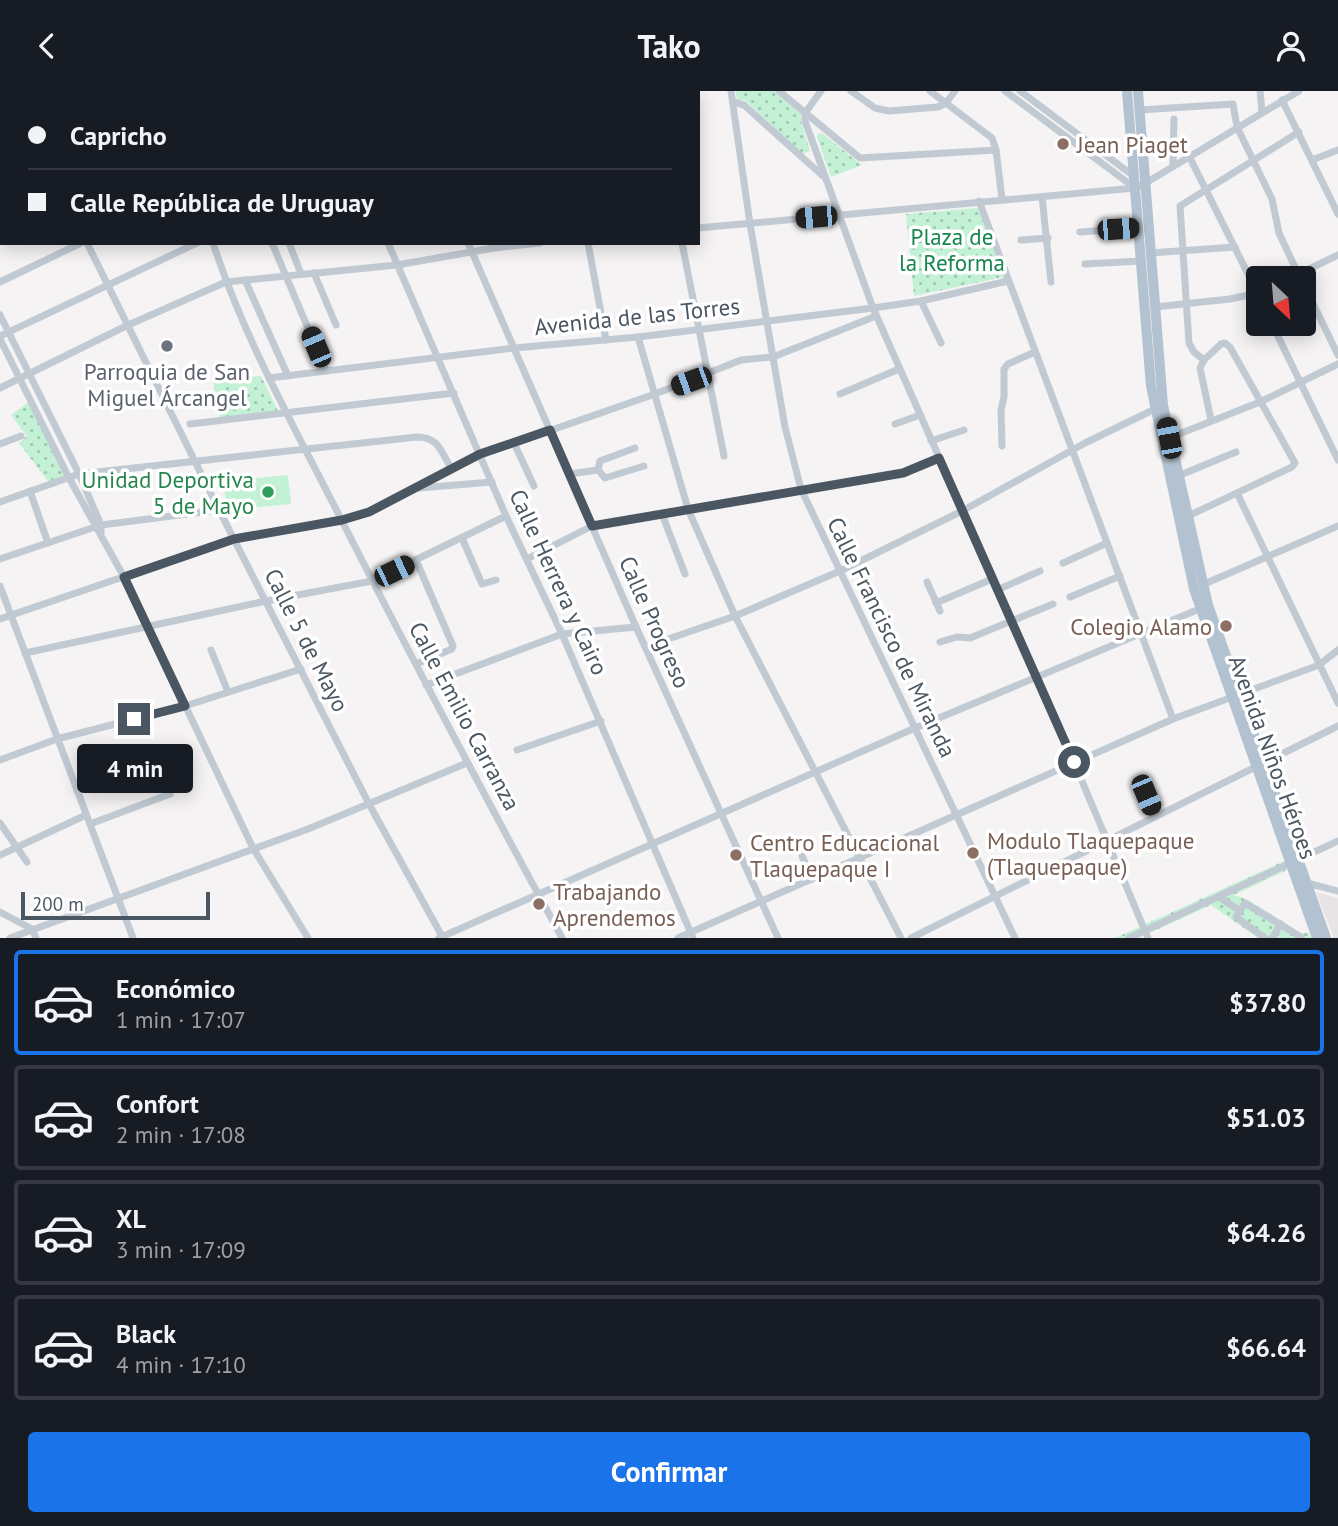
<!DOCTYPE html>
<html lang="es">
<head>
<meta charset="utf-8">
<style>
  :root { --surface:#171b24; --page:#242831; --text:#f1f3f6; --muted:#9ea1a6; --line:#363941; --accent:#1a73e8 }
  body { margin:0; font-family:"PT Sans",sans-serif; background:var(--page); color:var(--text); height:100vh; display:flex; flex-direction:column; font-size:26px; white-space:nowrap }
  * { box-sizing:border-box; margin:0 }
  p { font-size:23px; color:var(--muted) }
  .icon { flex:none; width:38px; height:38px; fill:none; stroke:currentColor; stroke-width:2; stroke-linecap:round; stroke-linejoin:round }
  .map { position:relative; height:847px; overflow:hidden }
  .drawer { display:flex; flex-direction:column; background:var(--surface); flex:1 }
  .drawer>* { flex:none }
  .hud { position:absolute; left:0px; top:0px; width:700px; height:154px; box-shadow:0 4px 18px #0003; display:grid; align-content:center; height:154px; padding:0 28px; background:var(--surface) }
  .needle { width:46px; rotate:154deg }
  .tools { position:absolute; left:1246px; top:175px; display:grid; gap:14px }
  .tools a { display:grid; place-items:center; width:70px; height:70px; border-radius:7px; background:var(--surface); box-shadow:0 4px 18px #0003; font-size:35px }
  .scale { position:absolute; left:21px; bottom:18px; width:189px; box-sizing:border-box; padding-left:7px; border:4px solid #4a5661; border-top:0; font-size:19px; line-height:24px; white-space:nowrap; color:#4a5661; -webkit-text-stroke:5px #fff; paint-order:stroke }
  .end { position:absolute; width:32px; height:32px; margin:-16px; border:9px solid #4a5661; background:#fff; box-shadow:0 0 0 4px #fff }
  .from { border-radius:50% }
  .bubble { position:absolute; height:49px; border-radius:7px; background:var(--surface); box-shadow:0 4px 18px #0003; font-size:23px; font-weight:700; line-height:49px; text-align:center }
  .car { position:absolute; width:21px; height:42px; margin:-21px -10px; border-radius:9px; box-shadow:0 0 5px 2px #0007; background:linear-gradient(#222 24%,#8ab4d8 0 40%,#222 0 76%,#8ab4d8 0 86%,#222 0) }
  .hud b { display:flex; align-items:center; gap:24px; height:66px; font-size:26px }
  .hud b+b { border-top:2px solid var(--line) }
  .hud i { width:18px; height:18px; background:var(--text) }
  ul { padding:12px 0 0; list-style:none }
  li { display:flex; align-items:center; gap:21px; height:105px; margin:0 14px 10px; padding:0 14px; border:4px solid var(--line); border-radius:7px }
  li div { flex:1 }
  li b { display:block; font-size:26px }
  li em { font-style:normal; font-weight:700 }
  li.active { border-color:var(--accent) }
  li>.icon { width:63px; height:63px; stroke-width:1.5 }
  .button { display:flex; gap:14px; margin-top:auto; padding:14px 28px }
  .button a { flex:1; height:80px; border-radius:7px; background:var(--accent); color:#fff; font-size:28px; font-weight:700; line-height:80px; text-align:center }
  header { display:flex; justify-content:space-between; align-items:center; height:91px; padding:0 28px; background:var(--surface); font-size:32px; font-weight:700 }
  .map>svg:first-child { display:block }
</style>
</head>
<body>
<header><svg class="icon" aria-label="back" viewBox="0 0 24 24"><path d="M15 5l-7 7 7 7"/></svg>Tako<svg class="icon" aria-label="person" viewBox="0 0 24 24"><circle cx="12" cy="8" r="4"/><path d="M4 21q1-7 8-7t8 7"/></svg></header>
<div class="map">
<svg width="1338" height="847" viewBox="0 0 1338 847">
  <defs>
    <pattern id="grass-dots" width="8" height="8" patternUnits="userSpaceOnUse" patternTransform="scale(1.75)"><rect width="8" height="8" fill="#c3f1d5"/><path d="M2 2h.1M6 6h.1" fill="none" stroke="#a0c6b0" stroke-width="1.8" stroke-linecap="round"/></pattern>
  </defs>
  <rect width="100%" height="100%" fill="#f5f3f3"/>
  <path fill="#e6e4e5" d="M 1316,801 L 1338,807 L 1338,847 L 1334,847 Z"/>
  <g fill="url(#grass-dots)">
    <path d="M 736,0 L 774,0 L 801,23 L 801,31 L 810,60 L 802,63 L 745,9 L 737,9 Z"/>
    <path d="M 819,42 L 823,43 L 862,74 L 831,86 L 817,46 Z"/>
    <path d="M 978,117 L 1004,186 L 914,205 L 906,123 Z"/>
    <path d="M 261,285 L 279,322 L 220,329 L 213,289 Z"/>
    <path d="M 30,310 L 67,387 L 50,393 L 19,352 L 27,345 L 11,324 Z"/>
    <path d="M 1284,770 L 1287,779 L 1234,804 L 1248,809 L 1302,843 L 1308,841 L 1311,847 L 1258,847 L 1211,814 L 1139,847 L 1115,847 Z"/>
  </g>
  <path fill="#c3f1d5" d="M 288,384 L 291,413 L 227,419 L 223,390 Z"/>
  <g fill="none" stroke-linecap="round" stroke-linejoin="round">
    <g stroke="#c1cad2" stroke-width="7">
      <path d="M 162,0 L 163,2"/>
      <path d="M 320,0 L 321,2"/>
      <path d="M 401,0 L 402,2"/>
      <path d="M 448,0 L 454,0"/>
      <path d="M 555,0 L 556,2"/>
      <path d="M 731,0 L 750,133 L 785,336 L 801,398 L 1015,847"/>
      <path d="M 779,0 L 860,67 L 996,59"/>
      <path d="M 821,0 L 805,22 L 805,30 L 873,217 L 1074,671 L 1148,847"/>
      <path d="M 851,0 L 875,17 L 889,20 L 938,16 L 946,12 L 955,0"/>
      <path d="M 930,0 L 992,47 L 996,59 L 1002,108"/>
      <path d="M 1005,0 L 1135,97"/>
      <path d="M 1020,0 L 1135,86"/>
      <path d="M 1260,0 L 1262,21"/>
      <path d="M 13,2 L 16,0"/>
      <path d="M 142,2 L 145,0"/>
      <path d="M 0,8 L 2,7"/>
      <path d="M 1282,9 L 1338,123"/>
      <path d="M 733,11 L 744,14 L 823,85"/>
      <path d="M 1140,19 L 1233,13 L 1237,36 L 1272,108 L 1279,142 L 1300,187"/>
      <path d="M 1189,65 L 1258,203"/>
      <path d="M 0,69 L 2,68"/>
      <path d="M 1312,69 L 1338,59"/>
      <path d="M 1173,74 L 1174,28"/>
      <path d="M 1042,106 L 1051,191"/>
      <path d="M 979,110 L 1173,628"/>
      <path d="M 698,137 L 1135,97 L 1144,93 L 1299,0"/>
      <path d="M 0,138 L 2,137"/>
      <path d="M 1080,141 L 1138,137"/>
      <path d="M 1021,149 L 1048,147"/>
      <path d="M 87,152 L 219,419 L 369,713 L 443,847"/>
      <path d="M 213,152 C 245,250 296,339 342,430 C 413,570 487,709 562,847"/>
      <path d="M 272,152 L 326,280"/>
      <path d="M 289,152 L 301,183"/>
      <path d="M 388,152 L 506,425 L 562,543 L 693,847"/>
      <path d="M 468,152 L 636,536 L 778,847"/>
      <path d="M 588,152 L 606,249"/>
      <path d="M 682,152 L 724,365"/>
      <path d="M 1150,162 L 1235,156"/>
      <path d="M 1085,173 L 1140,170"/>
      <path d="M 314,182 L 336,234"/>
      <path d="M 1290,187 L 1338,164"/>
      <path d="M 245,189 L 288,285"/>
      <path d="M 0,191 L 81,152"/>
      <path d="M 1304,194 L 1338,264"/>
      <path d="M 921,210 L 941,252"/>
      <path d="M 1155,216 L 1230,208 L 1258,202"/>
      <path d="M 0,224 L 79,383 L 101,434 L 101,442"/>
      <path d="M 1272,233 L 1338,369"/>
      <path d="M 0,245 L 197,152"/>
      <path d="M 638,246 L 688,418 L 735,525 L 901,847"/>
      <path d="M 0,248 L 69,387 L 124,486 L 253,757 L 308,847"/>
      <path d="M 1204,269 L 1194,261 L 1189,252 L 1180,115 L 1299,41"/>
      <path d="M 269,287 L 514,257 L 638,246 L 873,217 L 921,210 L 1008,190"/>
      <path d="M 0,297 L 128,234 L 226,191 L 397,174 L 494,157 L 540,152"/>
      <path d="M 840,303 L 899,278"/>
      <path d="M 190,333 L 454,302"/>
      <path d="M 895,333 L 920,324"/>
      <path d="M 1169,347 L 1260,311 L 1338,273"/>
      <path d="M 931,350 L 964,339"/>
      <path d="M 514,352 L 534,395"/>
      <path d="M 0,353 L 21,345"/>
      <path d="M 1002,355 L 1001,319 L 1004,306 L 1004,278 L 1008,273 L 1035,261"/>
      <path d="M 635,357 L 600,370 L 598,379 L 605,387 L 644,375"/>
      <path d="M 569,383 L 598,379"/>
      <path d="M 1178,385 L 1236,361"/>
      <path d="M 419,397 L 492,391"/>
      <path d="M 30,400 L 48,452"/>
      <path d="M 1237,402 L 1338,612"/>
      <path d="M 0,411 L 79,383 L 417,346 C 439,346 441,361 451,377"/>
      <path d="M 662,423 L 685,483"/>
      <path d="M 1186,426 L 1292,376 L 1295,372 L 1230,256 L 1225,252 L 1221,253 L 1204,269 L 1200,277 L 1211,329"/>
      <path d="M 462,447 L 482,493 L 496,489"/>
      <path d="M 0,468 L 101,434 L 219,419"/>
      <path d="M 527,468 L 592,435 L 903,382 L 939,367"/>
      <path d="M 1063,472 L 1107,452"/>
      <path d="M 927,491 L 940,520"/>
      <path d="M 1202,494 L 1338,435"/>
      <path d="M 0,495 L 133,847"/>
      <path d="M 997,499 L 1040,480"/>
      <path d="M 1070,506 L 1120,485"/>
      <path d="M 936,512 L 992,488"/>
      <path d="M 0,528 L 234,448 L 342,429 L 369,421 L 480,364 L 655,303 L 741,269 L 773,266 L 876,225"/>
      <path d="M 940,551 L 957,546 L 970,547 L 1053,513"/>
      <path d="M 645,556 L 735,525 L 840,480 L 962,420 L 1085,352 L 1157,317"/>
      <path d="M 211,559 L 228,601"/>
      <path d="M 25,562 L 266,510 L 372,490 L 506,425"/>
      <path d="M 416,573 L 452,558 L 453,555 L 416,469"/>
      <path d="M 426,594 L 562,543 L 636,536"/>
      <path d="M 517,659 L 601,630"/>
      <path d="M 0,669 L 57,648 L 185,615 L 301,578"/>
      <path d="M 77,700 L 157,666"/>
      <path d="M 1146,703 L 1155,726"/>
      <path d="M 0,732 L 27,771"/>
      <path d="M 90,733 L 170,703"/>
      <path d="M 0,764 L 86,724"/>
      <path d="M 802,765 L 812,788"/>
      <path d="M 1307,792 L 1338,800"/>
      <path d="M 1219,806 L 1240,820"/>
      <path d="M 0,821 L 32,838 L 36,847"/>
      <path d="M 10,847 L 308,738 L 467,672"/>
      <path d="M 439,847 L 915,637 L 1204,516"/>
      <path d="M 678,847 L 1173,628 L 1319,574 L 1338,559"/>
      <path d="M 911,847 L 1338,635"/>
      <path d="M 1129,847 L 1338,750"/>
      <path d="M 1265,847 L 1236,826 L 1245,812 L 1301,846"/>
      <path d="M 1272,847 L 1281,833"/>
    </g>
    <g stroke="#b3c2d1" stroke-width="10">
      <path d="M 1127,0 L 1151,295 L 1194,498 L 1317,847"/>
      <path d="M 1138,0 L 1163,314 L 1208,514 L 1326,847"/>
    </g>
  </g>
  <g fill="none" stroke-linecap="round" stroke-linejoin="round">
    <path stroke="#4a5661" stroke-width="9" d="M 134,628 L 185,615 L 124,486 L 234,448 L 342,429 L 369,421 L 480,363 L 550,339 L 592,435 L 903,382 L 939,367 L 1074,671"/>
  </g>
  <g fill="#8d6e63" stroke="#fff" stroke-width="2.5">
    <circle cx="1063" cy="53" r="7"/>
    <circle cx="1226" cy="535" r="7"/>
    <circle cx="973" cy="762" r="7"/>
    <circle cx="736" cy="764" r="7"/>
    <circle cx="539" cy="813" r="7"/>
  </g>
  <circle fill="#6b7280" stroke="#fff" stroke-width="2.5" cx="167" cy="255" r="7"/>
  <circle fill="#2e9e5b" stroke="#fff" stroke-width="2.5" cx="268" cy="401" r="7"/>
  <g text-anchor="middle" dominant-baseline="central" stroke-width="7" stroke-linejoin="round" paint-order="stroke">
    <g font-size="23" fill="#785e54" stroke="#fff" text-anchor="start">
      <text x="1077" y="53">Jean Piaget</text>
      <text x="1212" y="535" text-anchor="end">Colegio Alamo</text>
      <text x="987" y="749">Modulo Tlaquepaque<tspan x="987" dy="26">(Tlaquepaque)</tspan></text>
      <text x="750" y="751">Centro Educacional<tspan x="750" dy="26">Tlaquepaque I</tspan></text>
      <text x="553" y="800">Trabajando<tspan x="553" dy="26">Aprendemos</tspan></text>
    </g>
    <g font-size="23" fill="#17864f" stroke="#fff">
      <text x="952" y="145">Plaza de<tspan x="952" dy="26">la Reforma</tspan></text>
    </g>
    <g font-size="23" fill="#4a5661" stroke="#fff">
      <text transform="translate(637 225) rotate(-6)">Avenida de las Torres</text>
      <text transform="translate(559 491) rotate(65)">Calle Herrera y Cairo</text>
      <text transform="translate(655 531) rotate(66)">Calle Progreso</text>
      <text transform="translate(892 546) rotate(64)">Calle Francisco de Miranda</text>
      <text transform="translate(307 549) rotate(63)">Calle 5 de Mayo</text>
      <text transform="translate(465 625) rotate(62)">Calle Emilio Carranza</text>
      <text transform="translate(1273 666) rotate(70)">Avenida Niños Héroes</text>
    </g>
    <g font-size="23" fill="#5b616d" stroke="#fff">
      <text x="167" y="280">Parroquia de San<tspan x="167" dy="26">Miguel Árcangel</tspan></text>
    </g>
    <g font-size="23" fill="#27864d" stroke="#fff" text-anchor="end">
      <text x="254" y="388">Unidad Deportiva<tspan x="254" dy="26">5 de Mayo</tspan></text>
    </g>
  </g>
</svg>
<div class="tools">
<a><svg class="needle" viewBox="-14 -14 28 28"><path d="M0-13l5 13h-10z" fill="#e53935"/><path d="M0 13l5-13h-10z" fill="#9ea1a6"/></svg></a>
</div>
<div class="scale">200 m</div>
<i class="end from" style="left:1074px;top:671px"></i>
<i class="end" style="left:134px;top:628px"></i>
<div class="bubble" style="left:77px;top:653px;width:116px">4 min</div>
<i class="car" style="left:816px;top:126px;rotate:265deg"></i>
<i class="car" style="left:1118px;top:138px;rotate:86deg"></i>
<i class="car" style="left:316px;top:256px;rotate:337deg"></i>
<i class="car" style="left:691px;top:290px;rotate:250deg"></i>
<i class="car" style="left:1169px;top:347px;rotate:349deg"></i>
<i class="car" style="left:394px;top:480px;rotate:64deg"></i>
<i class="car" style="left:1146px;top:704px;rotate:157deg"></i>
<div class="hud">
<b><i class="from"></i>Capricho</b>
<b><i></i>Calle República de Uruguay</b>
</div>
</div>
<section class="drawer">
<ul>
<li class="active"><svg class="icon" aria-label="car" viewBox="0 0 24 24"><path d="M5 17H2v-5l4-1 3-4h7l3 4 3 1v5h-3M9 17h6M6 11h13"/><circle cx="7" cy="17" r="2"/><circle cx="17" cy="17" r="2"/></svg><div><b>Económico</b><p>1 min · 17:07</p></div><em>$37.80</em></li>
<li><svg class="icon" aria-label="car" viewBox="0 0 24 24"><path d="M5 17H2v-5l4-1 3-4h7l3 4 3 1v5h-3M9 17h6M6 11h13"/><circle cx="7" cy="17" r="2"/><circle cx="17" cy="17" r="2"/></svg><div><b>Confort</b><p>2 min · 17:08</p></div><em>$51.03</em></li>
<li><svg class="icon" aria-label="car" viewBox="0 0 24 24"><path d="M5 17H2v-5l4-1 3-4h7l3 4 3 1v5h-3M9 17h6M6 11h13"/><circle cx="7" cy="17" r="2"/><circle cx="17" cy="17" r="2"/></svg><div><b>XL</b><p>3 min · 17:09</p></div><em>$64.26</em></li>
<li><svg class="icon" aria-label="car" viewBox="0 0 24 24"><path d="M5 17H2v-5l4-1 3-4h7l3 4 3 1v5h-3M9 17h6M6 11h13"/><circle cx="7" cy="17" r="2"/><circle cx="17" cy="17" r="2"/></svg><div><b>Black</b><p>4 min · 17:10</p></div><em>$66.64</em></li>
</ul>
<div class="button"><a>Confirmar</a></div>
</section>
</body>
</html>
